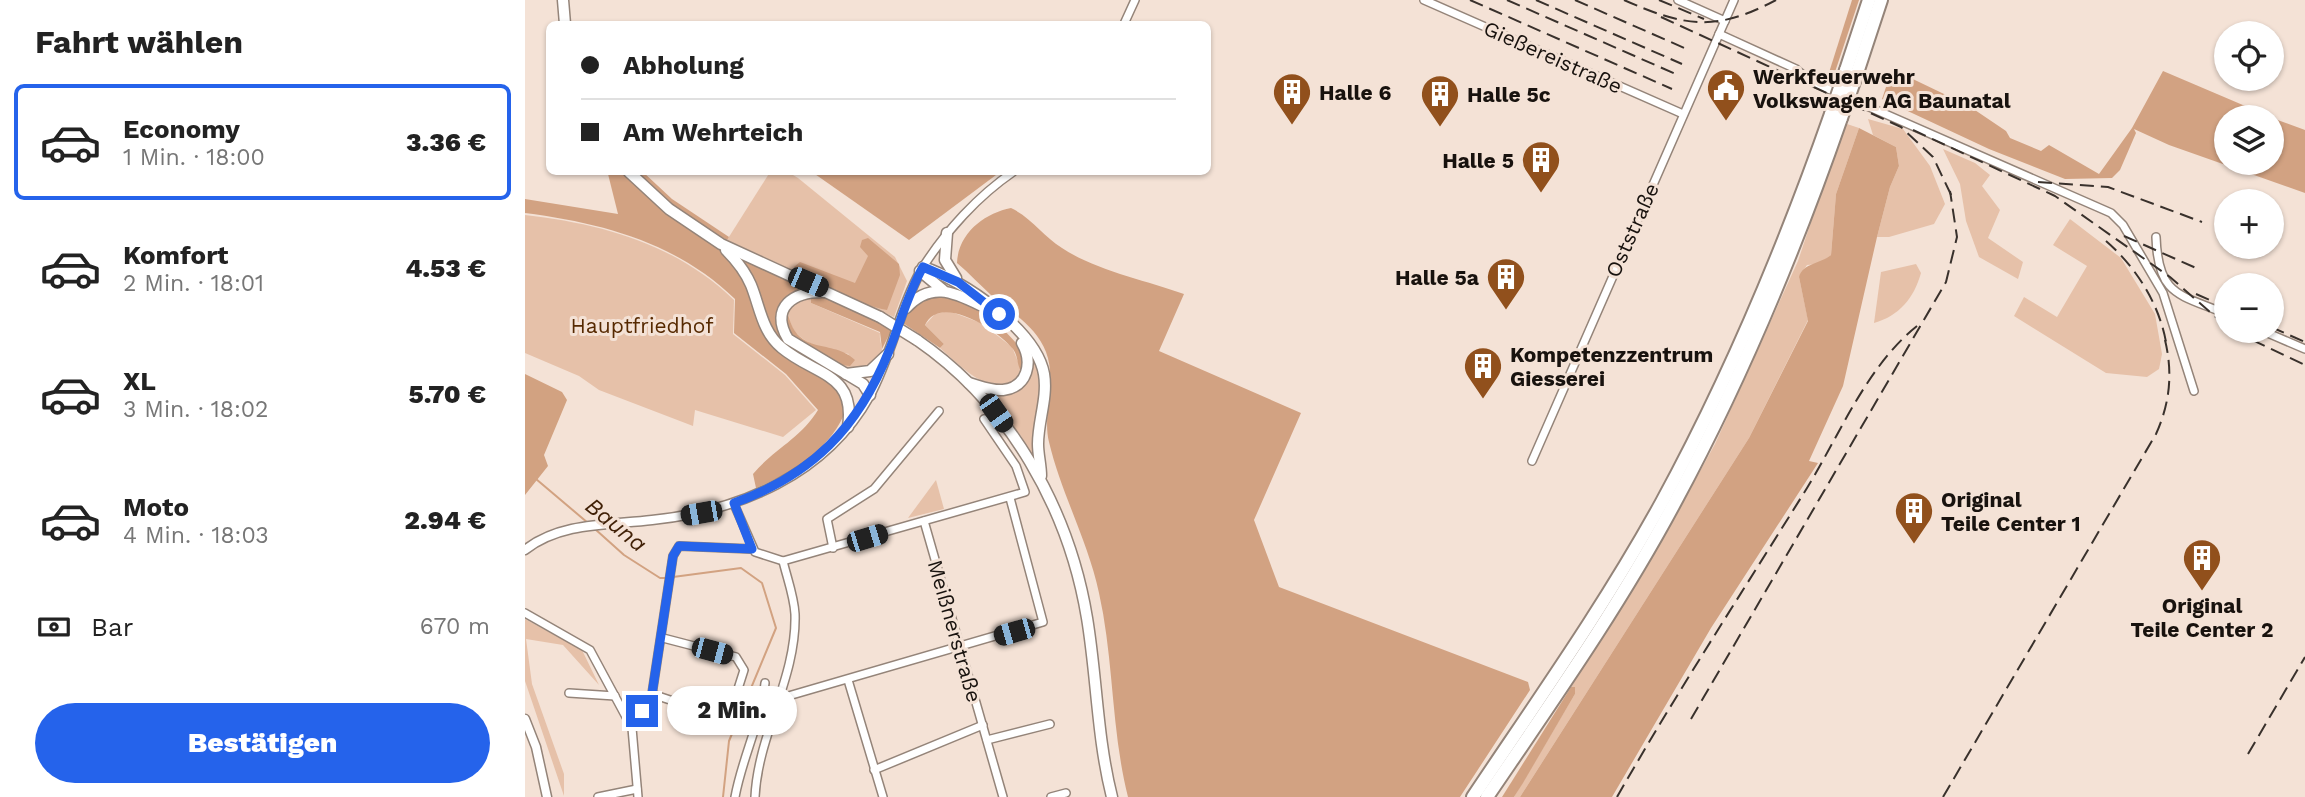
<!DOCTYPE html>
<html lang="de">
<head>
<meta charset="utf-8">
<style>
  :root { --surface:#fff; --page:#f6f6f6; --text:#222; --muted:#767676; --line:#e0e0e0; --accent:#2563eb }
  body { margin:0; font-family:"Work Sans",sans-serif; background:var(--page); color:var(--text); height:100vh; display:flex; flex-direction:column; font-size:26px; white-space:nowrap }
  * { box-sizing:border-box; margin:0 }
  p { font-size:23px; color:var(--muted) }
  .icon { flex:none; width:38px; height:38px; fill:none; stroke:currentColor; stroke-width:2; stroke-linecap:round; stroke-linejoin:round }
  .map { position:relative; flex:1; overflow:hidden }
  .side { display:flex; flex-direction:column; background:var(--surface); width:525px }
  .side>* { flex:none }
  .hud { position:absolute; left:21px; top:21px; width:665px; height:154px; border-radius:10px; box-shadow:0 2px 5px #0004; display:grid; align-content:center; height:154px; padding:0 35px; background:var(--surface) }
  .tools { position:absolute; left:1689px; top:21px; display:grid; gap:14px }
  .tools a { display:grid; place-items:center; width:70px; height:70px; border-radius:50%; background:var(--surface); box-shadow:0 2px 5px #0004; font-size:35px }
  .end { position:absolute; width:32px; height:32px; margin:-16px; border:9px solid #2563eb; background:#fff; box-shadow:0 0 0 4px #fff }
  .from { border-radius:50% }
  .bubble { position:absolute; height:49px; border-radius:24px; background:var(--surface); box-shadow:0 2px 5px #0004; font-size:23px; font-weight:800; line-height:49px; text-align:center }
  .car { position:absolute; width:21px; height:42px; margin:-21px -10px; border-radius:9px; box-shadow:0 0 5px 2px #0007; background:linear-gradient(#222 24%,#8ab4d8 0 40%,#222 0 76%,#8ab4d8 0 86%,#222 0) }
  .hud b { display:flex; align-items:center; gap:24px; height:66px; font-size:26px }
  .hud b+b { border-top:2px solid var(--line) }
  .hud i { width:18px; height:18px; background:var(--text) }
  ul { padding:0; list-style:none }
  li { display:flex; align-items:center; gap:21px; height:116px; margin:0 14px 10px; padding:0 21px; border:4px solid transparent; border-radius:10px }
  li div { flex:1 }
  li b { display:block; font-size:26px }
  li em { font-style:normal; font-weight:800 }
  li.selected { border-color:var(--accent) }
  li>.icon { width:63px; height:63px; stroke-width:1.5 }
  h2 { padding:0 35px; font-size:32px; line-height:84px }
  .pay { display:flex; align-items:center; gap:18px; height:77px; padding:0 35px; font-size:26px }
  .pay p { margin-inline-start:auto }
  .primary-button { display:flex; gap:14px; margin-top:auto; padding:14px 35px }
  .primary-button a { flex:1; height:80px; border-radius:42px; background:var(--accent); color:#fff; font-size:28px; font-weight:800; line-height:80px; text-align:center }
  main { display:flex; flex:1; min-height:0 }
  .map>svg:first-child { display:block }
</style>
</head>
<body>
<main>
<section class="side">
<h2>Fahrt wählen</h2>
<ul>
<li class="selected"><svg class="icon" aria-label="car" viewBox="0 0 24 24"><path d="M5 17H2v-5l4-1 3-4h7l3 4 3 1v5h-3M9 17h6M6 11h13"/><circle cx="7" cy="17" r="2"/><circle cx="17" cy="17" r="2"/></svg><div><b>Economy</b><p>1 Min. · 18:00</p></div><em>3.36 €</em></li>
<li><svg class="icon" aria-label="car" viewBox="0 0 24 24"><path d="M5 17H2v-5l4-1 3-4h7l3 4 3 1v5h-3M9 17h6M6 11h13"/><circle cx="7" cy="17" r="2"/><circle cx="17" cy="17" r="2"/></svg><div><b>Komfort</b><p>2 Min. · 18:01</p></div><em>4.53 €</em></li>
<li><svg class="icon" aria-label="car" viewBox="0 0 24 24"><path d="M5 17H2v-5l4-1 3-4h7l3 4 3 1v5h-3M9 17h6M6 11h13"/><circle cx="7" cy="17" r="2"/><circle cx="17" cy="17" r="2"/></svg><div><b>XL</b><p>3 Min. · 18:02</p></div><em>5.70 €</em></li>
<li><svg class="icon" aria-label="car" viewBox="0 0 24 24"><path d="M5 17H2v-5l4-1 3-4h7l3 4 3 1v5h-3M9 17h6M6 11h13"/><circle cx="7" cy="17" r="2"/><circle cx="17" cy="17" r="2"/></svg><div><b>Moto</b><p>4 Min. · 18:03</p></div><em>2.94 €</em></li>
</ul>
<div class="pay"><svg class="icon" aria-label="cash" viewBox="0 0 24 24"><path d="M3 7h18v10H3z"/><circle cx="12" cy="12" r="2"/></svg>Bar<p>670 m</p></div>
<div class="primary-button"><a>Bestätigen</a></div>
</section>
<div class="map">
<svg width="1780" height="797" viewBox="0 0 1780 797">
  <rect width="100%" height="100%" fill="#f4e2d6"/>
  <g fill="#e6c1a9">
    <path d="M 1343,119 L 1378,129 L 1405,166 L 1420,204 L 1409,224 L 1364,237 L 1352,237 L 1365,187 L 1374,166 L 1371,147 L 1348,135 Z"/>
    <path d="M 1319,123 L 1334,128 L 1311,194 L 1306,255 L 1294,264 L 1282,265 L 1274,277 L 1283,320 L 1224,438 L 995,797 L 989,797 L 1050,694 L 1050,688 L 1046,687 L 1121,569 L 1190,444 L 1273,261 Z"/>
    <path d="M 1418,149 L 1450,163 L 1465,175 L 1457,186 L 1475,210 L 1463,238 L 1498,262 L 1493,279 L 1454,257 L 1441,221 L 1435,184 Z"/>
    <path d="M 245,172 L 263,172 L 273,178 L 370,257 L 382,281 L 369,317 L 202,240 Z"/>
    <path d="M 0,215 C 78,224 151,244 209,300 L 208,334 L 260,375 L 291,410 L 258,437 L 170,410 L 168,426 L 74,390 L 54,376 L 0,353 Z"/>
    <path d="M 1545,219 L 1596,258 L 1630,314 L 1637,354 L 1634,369 L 1622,377 L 1581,373 L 1489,316 L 1499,297 L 1532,317 L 1562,266 L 1528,245 Z"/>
    <path d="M 1391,264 L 1396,273 C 1389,298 1374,316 1349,323 L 1356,272 Z"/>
    <path d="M 290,294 L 286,303 L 355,333 C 354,339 357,345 357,350 C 355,368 325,370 312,365 L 324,354 C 296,349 260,341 264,307 L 269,301 Z"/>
    <path d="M 424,311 L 456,323 L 487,347 L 498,374 C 468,402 439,369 415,348 L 419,344 L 400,325 L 410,314 Z"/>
    <path d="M 506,354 L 516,375 L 511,462 L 496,436 L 459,392 C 490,401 509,386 506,354 Z"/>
    <path d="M 411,480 L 419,509 L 383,518 Z"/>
    <path d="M 0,619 L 57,650 L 74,685 L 38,645 L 1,639 L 7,684 L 39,774 L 39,796 L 0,681 Z"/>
  </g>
  <g fill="#d2a282">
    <path d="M 1327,0 L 1334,0 L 1306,84 L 1301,82 Z"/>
    <path d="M 1367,69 L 1444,106 L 1481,131 L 1485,138 L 1516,151 L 1524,145 L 1574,174 L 1607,128 L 1638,71 L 1746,117 L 1701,117 L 1701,163 L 1746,163 L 1747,118 L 1780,130 L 1780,193 L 1644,145 L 1609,129 L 1611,133 L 1595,170 L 1587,178 L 1540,179 L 1464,149 L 1357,99 Z"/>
    <path d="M 1334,128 L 1371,147 L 1374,166 L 1365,187 L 1352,237 L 1318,386 L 1284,461 L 1293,463 L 1186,628 L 1087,797 L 995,797 L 1224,438 L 1283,321 L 1274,277 C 1278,263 1295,264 1306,255 L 1311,194 Z"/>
    <path d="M 88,172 L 118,172 L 147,199 L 204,237 L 202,240 L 182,229 L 212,258 L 286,288 L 268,292 L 257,305 L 256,334 L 314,389 L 322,408 C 306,449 271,471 231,488 L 228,474 C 249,449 275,439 293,410 L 261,374 L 209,333 L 210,299 C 152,243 78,223 0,213 L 0,199 L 93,214 L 83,174 Z"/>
    <path d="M 287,172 L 475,172 L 384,240 Z"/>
    <path d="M 486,208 C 507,218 518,236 537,248 C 572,271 620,280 659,294 L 634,351 L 776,413 L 729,520 L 754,587 L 1003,682 L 1005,690 L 935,797 L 603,797 C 586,730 589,660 574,593 C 563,541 536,493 524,442 C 517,414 532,380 521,352 C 511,326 487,313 467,296 C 455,285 444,273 432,263 C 433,233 460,213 486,208 Z"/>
    <path d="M 343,238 L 374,264 L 375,275 L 362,310 C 336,305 288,285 269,267 L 275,262 L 330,283 L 343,256 L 335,247 L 337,240 Z"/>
    <path d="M 290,294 L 353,321 L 366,331 L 357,349 L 355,332 L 286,303 L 286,297 Z"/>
    <path d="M 418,294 C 455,308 472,320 498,351 L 498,374 C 491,366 494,357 488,349 C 474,331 415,292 400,325 L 419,344 L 415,348 L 378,323 C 385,303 399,298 418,294 Z"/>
    <path d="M 263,314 C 273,357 307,338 330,360 L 325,366 C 303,364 275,348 261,331 Z"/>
    <path d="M 1046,687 L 1050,687 L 1050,694 L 998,783 L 989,797 L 977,797 Z"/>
  </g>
  <path fill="#d2a281" d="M 0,374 L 37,392 L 42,400 L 19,455 L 23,466 L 0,495 Z"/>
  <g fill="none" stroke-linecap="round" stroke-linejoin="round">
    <g stroke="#d2a281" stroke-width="2">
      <path d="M 11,479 L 63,523"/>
      <path d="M 70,529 L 99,555 L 135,578 L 142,578"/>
      <path d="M 148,577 L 216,568 L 237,583 L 251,628 L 204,741 L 198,797"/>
    </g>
    <g stroke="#948479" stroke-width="10">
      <g id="minor">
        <path d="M 899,0 L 1158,114"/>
        <path d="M 1153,0 L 1200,21"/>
        <path d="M 599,24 L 610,0"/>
        <path d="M 1194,34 L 1271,69 L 1285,81 L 1586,213 L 1598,225 L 1638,293 L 1669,391"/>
        <path d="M 1631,237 C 1633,297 1655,294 1701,314"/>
        <path d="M 398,267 C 421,231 453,196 488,172"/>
        <path d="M 1738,331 L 1780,349"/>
        <path d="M 1007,461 L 1209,0"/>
        <path d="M 209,504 L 230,552 L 258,561 L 500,492 L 491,466 L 459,419"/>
        <path d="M 399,521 L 478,797"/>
        <path d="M 308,548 L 302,519 L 349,489 L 414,411"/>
        <path d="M 0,613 L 65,650 L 107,728 L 113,797"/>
        <path d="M 323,680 L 358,797"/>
        <path d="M 44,693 L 90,696"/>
        <path d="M 127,694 L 199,718 L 205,714 L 219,670 L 211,657 L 138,638"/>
        <path d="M 253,699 L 518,622 L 485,498"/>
        <path d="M 107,728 L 127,694 L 148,556 L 154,546 L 227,549"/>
        <path d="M 462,740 L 525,724"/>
        <path d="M 349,770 L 458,725"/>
        <path d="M 73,797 L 112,789"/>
        <path d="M 210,797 C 217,758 236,722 240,683"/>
        <path d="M 230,797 C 233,734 272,677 270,614 C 269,596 262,578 258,561"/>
        <path d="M 526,797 L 541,793"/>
      </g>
    </g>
    <g stroke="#948479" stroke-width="11">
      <g id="tertiary">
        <path d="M 0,550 C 35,522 85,525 127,520 C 214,511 301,475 345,395 C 367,354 375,307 398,267"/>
        <path d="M 0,719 L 11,747 L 22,797"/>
      </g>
    </g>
    <g stroke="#948479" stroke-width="13">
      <g id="secondary">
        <path d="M 38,0 L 40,24"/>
        <path d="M 104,172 L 144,209 L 196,244 L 355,317"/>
        <path d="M 422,233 L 420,260 L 431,278"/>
        <path d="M 201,250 C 211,260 220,271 226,285 C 235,307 237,332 257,348 C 291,376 331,373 323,427"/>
        <path d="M 398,267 C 438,280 511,330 519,374 C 523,397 513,421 513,444 C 513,455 516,465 516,476"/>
        <path d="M 395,271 L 418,290"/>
        <path d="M 300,292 C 269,291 244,307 263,339 L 338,384 L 345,395"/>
        <path d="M 381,308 C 405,282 427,291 455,305"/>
        <path d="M 392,340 C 485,404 544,509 562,618 C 572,678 572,738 587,797"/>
        <path d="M 321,374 L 345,371 L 363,354"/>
        <path d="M 444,383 C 455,386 466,391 478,390 C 503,387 508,362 497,343"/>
      </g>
    </g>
    <g stroke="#948479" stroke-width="16">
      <g id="motorway">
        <path d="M 1321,70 L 1344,0"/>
        <path d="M 1332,73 L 1356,0"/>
        <path d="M 948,797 C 1013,700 1081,604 1137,502 C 1205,377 1259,248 1306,114"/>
        <path d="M 962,797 C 1028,700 1095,605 1150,502 C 1217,378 1270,250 1316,118"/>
      </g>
    </g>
    <use href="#minor" stroke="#fff" stroke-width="7"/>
    <use href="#tertiary" stroke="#fff" stroke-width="8"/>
    <use href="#secondary" stroke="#fff" stroke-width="10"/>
    <use href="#motorway" stroke="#fff" stroke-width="12"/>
    <g stroke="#39312c" stroke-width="2" stroke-dasharray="14 7" stroke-linecap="butt">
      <path d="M 945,0 L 1147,89"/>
      <path d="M 982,0 L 1153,75"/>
      <path d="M 1011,0 L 1157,64"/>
      <path d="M 1050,0 L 1164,50"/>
      <path d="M 1099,0 C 1160,27 1191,32 1251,0"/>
      <path d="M 1134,0 L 1179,19"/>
      <path d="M 1136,17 L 1376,127 L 1408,157 L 1429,201"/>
      <path d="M 1388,130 L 1530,196 L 1645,277 L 1701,326"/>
      <path d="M 1513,182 L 1583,187 L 1677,222"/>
      <path d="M 1599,236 L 1671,268"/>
      <path d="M 1581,241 C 1612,268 1636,306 1642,348"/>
      <path d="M 1671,294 L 1701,307"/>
      <path d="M 1746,327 L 1780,342"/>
      <path d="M 1708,331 L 1780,365"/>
      <path d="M 1166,719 L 1421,282 L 1432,237 L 1425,191"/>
      <path d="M 1723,754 L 1780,657"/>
      <path d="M 1092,797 C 1152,692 1218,591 1282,488 C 1315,434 1342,366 1392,326"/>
      <path d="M 1418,797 L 1631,434 C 1645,403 1648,373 1640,340"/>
    </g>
    <g stroke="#948479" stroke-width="13" stroke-linecap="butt">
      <path id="secondary-bridge" d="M 355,317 L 392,340"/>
    </g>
    <g stroke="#948479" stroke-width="16" stroke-linecap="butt">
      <g id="motorway-bridge">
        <path d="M 1306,114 L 1321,70"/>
        <path d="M 1316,118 L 1332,73"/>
      </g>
    </g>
    <use href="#secondary-bridge" stroke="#fff" stroke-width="10"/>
    <use href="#motorway-bridge" stroke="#fff" stroke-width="12"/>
  </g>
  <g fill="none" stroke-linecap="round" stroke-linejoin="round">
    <path stroke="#2563eb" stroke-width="9" d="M 117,711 L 127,694 L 148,556 L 154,546 L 227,549 L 209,503 C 287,475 333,428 364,351 C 375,324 383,293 398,267 L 433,282 L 474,314"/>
  </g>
  <defs>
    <g id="civic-pin" transform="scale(2.0125)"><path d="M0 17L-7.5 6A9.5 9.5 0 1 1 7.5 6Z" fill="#91501c" stroke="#f4e2d6"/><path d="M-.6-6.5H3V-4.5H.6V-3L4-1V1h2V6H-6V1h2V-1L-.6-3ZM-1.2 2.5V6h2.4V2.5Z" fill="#fff"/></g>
    <g id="building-pin" transform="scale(2.0125)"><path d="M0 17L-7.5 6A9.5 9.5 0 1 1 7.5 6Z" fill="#91501c" stroke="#f4e2d6"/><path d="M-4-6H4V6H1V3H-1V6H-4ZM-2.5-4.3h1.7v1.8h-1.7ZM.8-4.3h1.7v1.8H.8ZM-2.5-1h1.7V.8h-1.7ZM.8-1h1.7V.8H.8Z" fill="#fff"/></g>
  </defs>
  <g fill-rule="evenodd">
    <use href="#civic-pin" x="1201" y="88"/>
    <use href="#building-pin" x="767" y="92"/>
    <use href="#building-pin" x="915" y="94"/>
    <use href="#building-pin" x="1016" y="160"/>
    <use href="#building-pin" x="981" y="277"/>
    <use href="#building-pin" x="958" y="366"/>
    <use href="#building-pin" x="1389" y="511"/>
    <use href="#building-pin" x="1677" y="558"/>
  </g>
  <g text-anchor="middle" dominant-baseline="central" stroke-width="6" stroke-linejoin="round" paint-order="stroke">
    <g font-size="21" fill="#18120e" stroke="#f4e2d6">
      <text transform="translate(1028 57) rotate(24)">Gießereistraße</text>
      <text transform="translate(1107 230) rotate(-66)">Oststraße</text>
      <text transform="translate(430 631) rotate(74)">Meißnerstraße</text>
    </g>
    <g font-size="21" font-weight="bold" fill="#18120e" stroke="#f4e2d6" text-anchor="start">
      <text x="1228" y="76">Werkfeuerwehr<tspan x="1228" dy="24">Volkswagen AG Baunatal</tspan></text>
      <text x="794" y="92">Halle 6</text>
      <text x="942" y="94">Halle 5c</text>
      <text x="989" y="160" text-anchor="end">Halle 5</text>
      <text x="954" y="277" text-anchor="end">Halle 5a</text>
      <text x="985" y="354">Kompetenzzentrum<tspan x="985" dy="24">Giesserei</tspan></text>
      <text x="1416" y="499">Original<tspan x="1416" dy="24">Teile Center 1</tspan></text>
      <text x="1677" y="605" text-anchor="middle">Original<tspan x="1677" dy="24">Teile Center 2</tspan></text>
    </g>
    <g font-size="21" fill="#562901" stroke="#f4e2d6">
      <text x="117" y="325">Hauptfriedhof</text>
    </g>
    <g font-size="23" font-style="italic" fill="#412107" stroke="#f4e2d6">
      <text transform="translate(91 525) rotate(39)">Bauna</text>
    </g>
  </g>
</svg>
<div class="tools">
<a><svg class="icon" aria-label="locate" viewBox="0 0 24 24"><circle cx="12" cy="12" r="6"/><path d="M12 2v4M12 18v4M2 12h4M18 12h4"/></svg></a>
<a><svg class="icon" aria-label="layers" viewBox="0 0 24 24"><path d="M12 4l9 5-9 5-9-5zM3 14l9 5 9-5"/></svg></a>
<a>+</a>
<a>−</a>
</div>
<i class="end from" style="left:474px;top:314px"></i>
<i class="end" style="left:117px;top:711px"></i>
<div class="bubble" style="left:142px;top:686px;width:130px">2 Min.</div>
<i class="car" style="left:283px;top:282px;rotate:113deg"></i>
<i class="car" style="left:471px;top:413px;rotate:145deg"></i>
<i class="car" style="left:176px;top:513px;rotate:260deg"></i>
<i class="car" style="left:342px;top:538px;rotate:73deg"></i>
<i class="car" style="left:489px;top:632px;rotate:254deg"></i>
<i class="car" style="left:187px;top:651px;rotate:105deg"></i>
<div class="hud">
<b><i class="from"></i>Abholung</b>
<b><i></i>Am Wehrteich</b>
</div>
</div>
</main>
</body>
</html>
